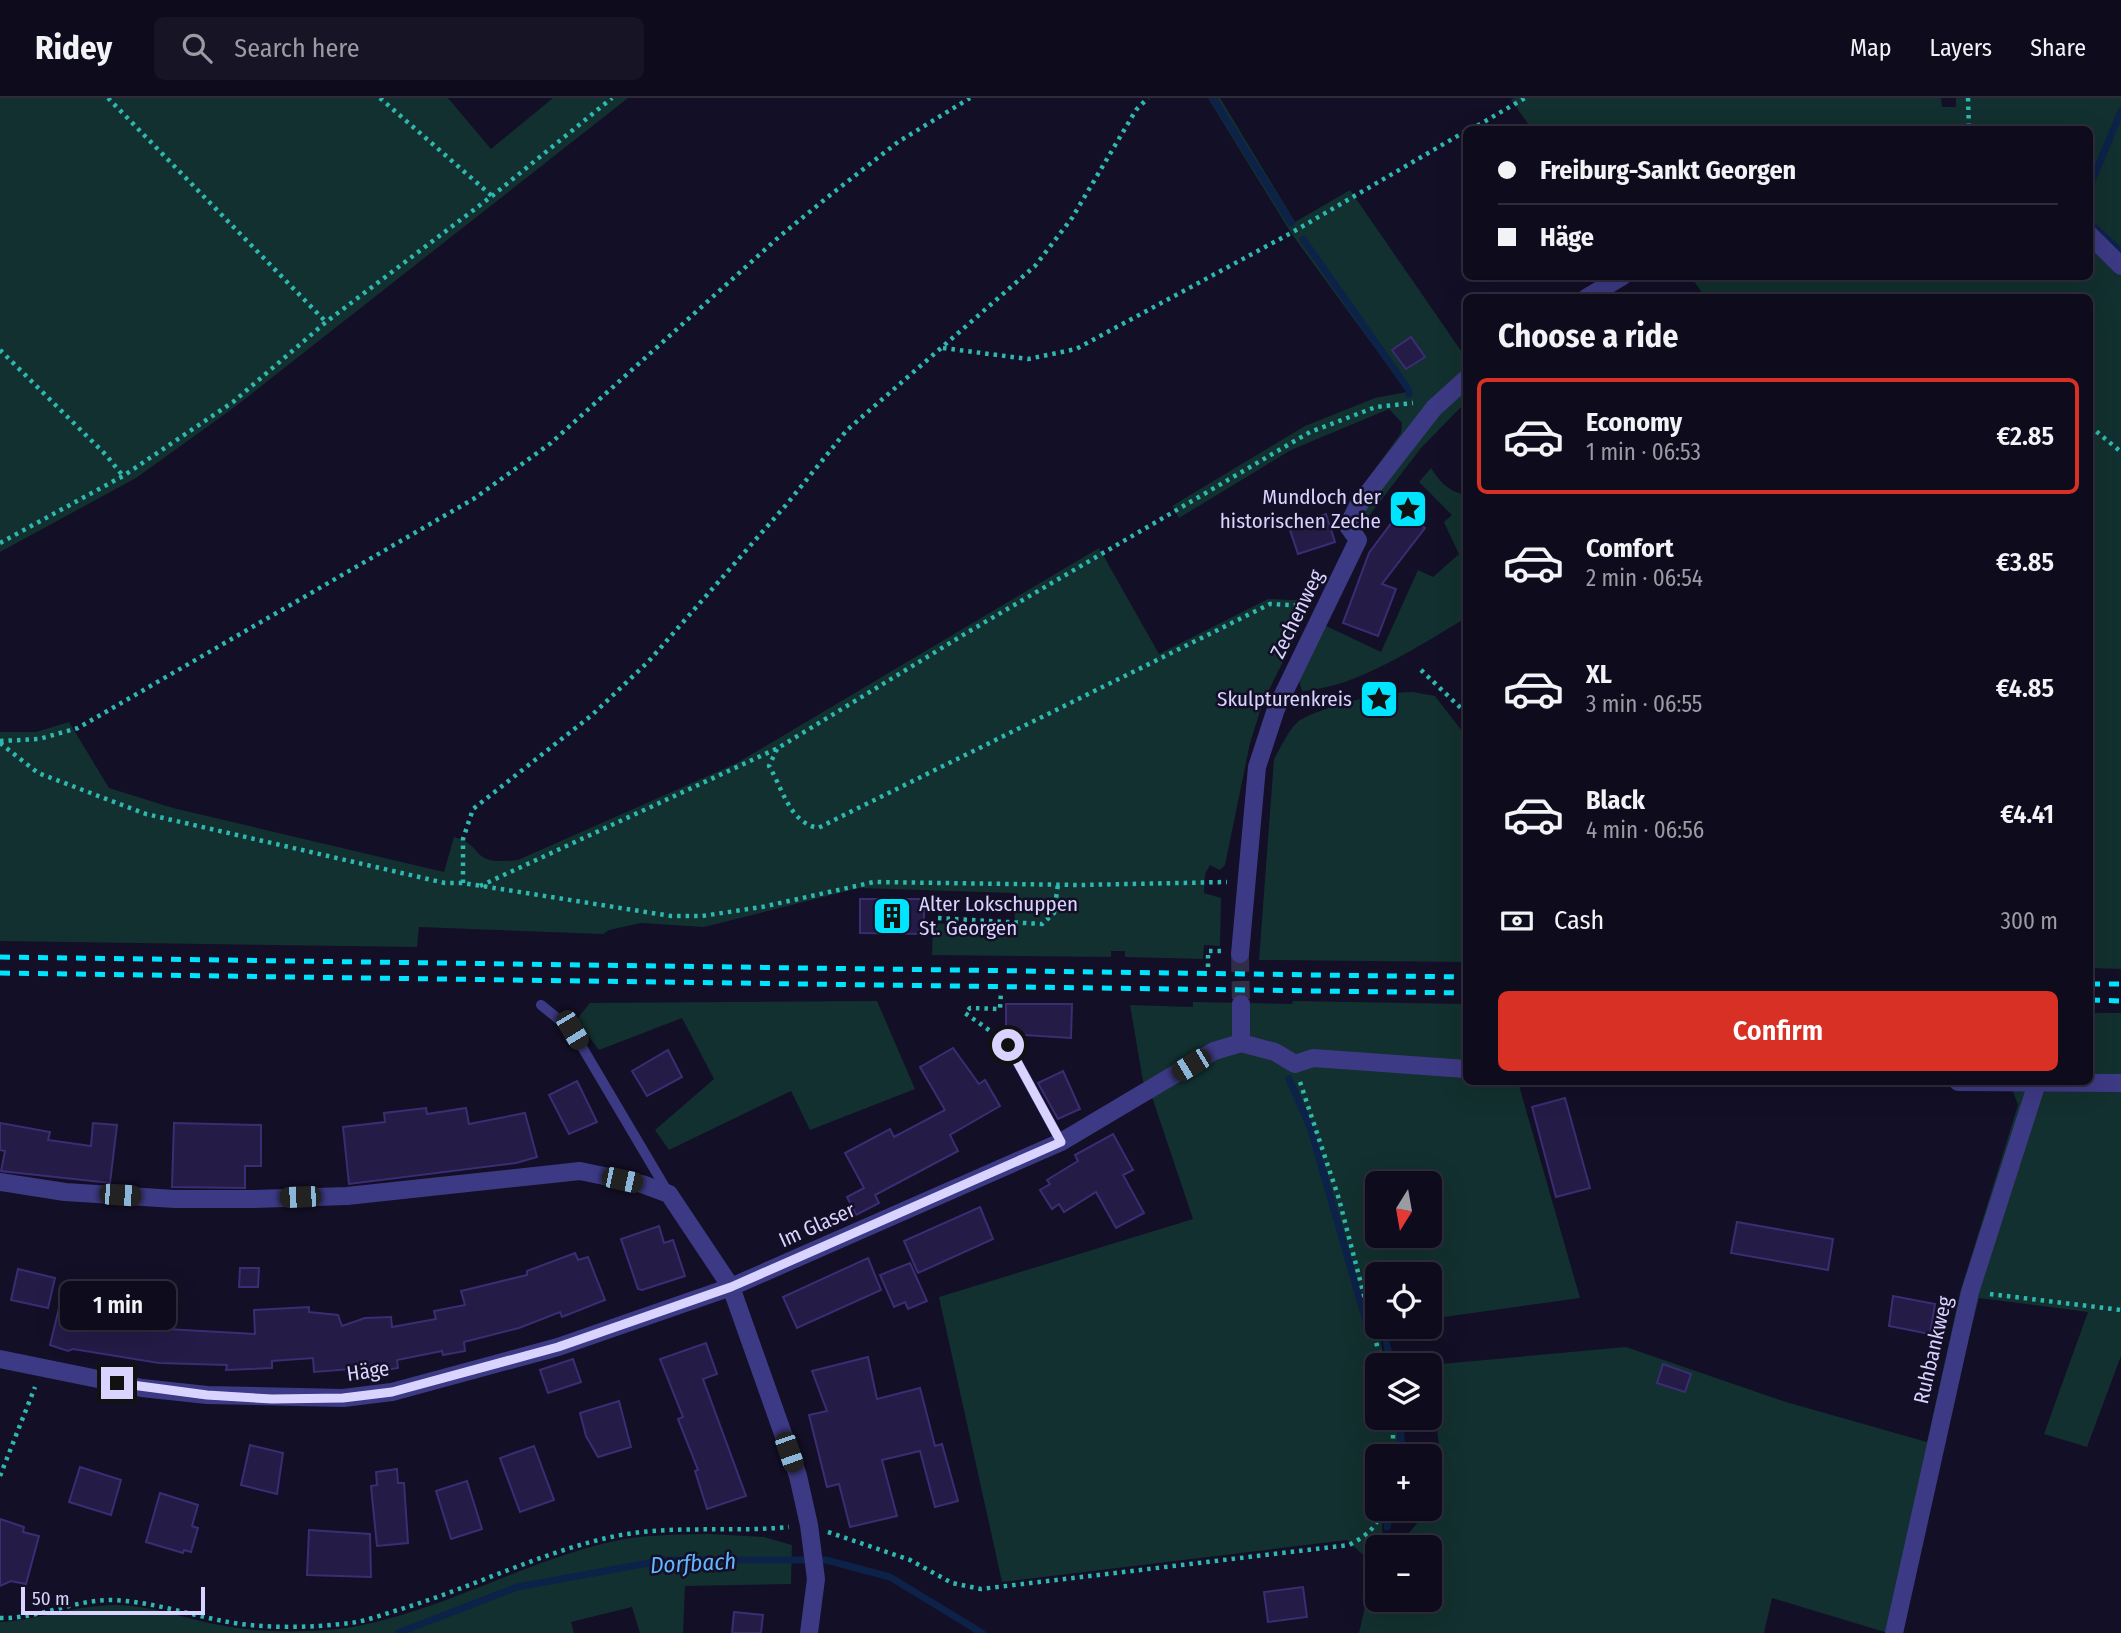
<!DOCTYPE html>
<html lang="en">
<head>
<meta charset="utf-8">
<style>
  :root { --surface:#0e0b1c; --page:#171425; --text:#f1f3f6; --muted:#9b9ba3; --line:#2e2b3b; --accent:#d93025 }
  body { margin:0; font-family:"Fira Sans Condensed",sans-serif; background:var(--page); color:var(--text); height:100vh; display:flex; flex-direction:column; font-size:26px; white-space:nowrap }
  * { box-sizing:border-box; margin:0 }
  p { font-size:23px; color:var(--muted) }
  .icon { flex:none; width:38px; height:38px; fill:none; stroke:currentColor; stroke-width:2; stroke-linecap:round; stroke-linejoin:round }
  .map { position:relative; flex:1; overflow:hidden }
  .drawer { position:absolute; left:1463px; top:196px; width:630px; height:791px; display:flex; flex-direction:column; background:var(--surface); border-radius:10px; box-shadow:0 7px 28px #0002,0 0 0 2px var(--line) }
  .drawer>* { flex:none }
  .hud { position:absolute; left:1463px; top:28px; width:630px; height:154px; border-radius:10px; box-shadow:0 7px 28px #0002,0 0 0 2px var(--line); display:grid; align-content:center; height:154px; padding:0 35px; background:var(--surface) }
  .needle { width:46px; rotate:191deg }
  .buttons { position:absolute; left:1365px; top:1073px; display:grid; gap:14px }
  .buttons a { display:grid; place-items:center; width:77px; height:77px; border-radius:10px; background:var(--surface); box-shadow:0 7px 28px #0002,0 0 0 2px var(--line); font-size:35px }
  .scale { position:absolute; left:21px; bottom:18px; width:184px; box-sizing:border-box; padding-left:7px; border:4px solid #d9d4ff; border-top:0; font-size:19px; line-height:24px; white-space:nowrap; color:#d9d4ff; -webkit-text-stroke:5px #130f26; paint-order:stroke }
  .end { position:absolute; width:32px; height:32px; margin:-16px; border:9px solid #d9d4ff; background:#111; box-shadow:0 0 0 4px #111 }
  .from { border-radius:50% }
  .bubble { position:absolute; height:49px; border-radius:10px; background:var(--surface); box-shadow:0 7px 28px #0002,0 0 0 2px var(--line); font-size:23px; font-weight:600; line-height:49px; text-align:center }
  .car { position:absolute; width:21px; height:42px; margin:-21px -10px; border-radius:9px; box-shadow:0 0 5px 2px #0007; background:linear-gradient(#222 24%,#8ab4d8 0 40%,#222 0 76%,#8ab4d8 0 86%,#222 0) }
  .hud b { display:flex; align-items:center; gap:24px; height:66px; font-size:26px }
  .hud b+b { border-top:2px solid var(--line) }
  .hud i { width:18px; height:18px; background:var(--text) }
  ul { padding:0; list-style:none }
  li { display:flex; align-items:center; gap:21px; height:116px; margin:0 14px 10px; padding:0 21px; border:4px solid transparent; border-radius:10px }
  li div { flex:1 }
  li b { display:block; font-size:26px }
  li em { font-style:normal; font-weight:600 }
  li.on { border-color:var(--accent) }
  li>.icon { width:63px; height:63px; stroke-width:1.5 }
  h2 { padding:0 35px; font-size:32px; line-height:84px }
  .pay { display:flex; align-items:center; gap:18px; height:77px; padding:0 35px; font-size:26px }
  .pay p { margin-inline-start:auto }
  .primary-button { display:flex; gap:14px; margin-top:auto; padding:14px 35px }
  .primary-button a { flex:1; height:80px; border-radius:10px; background:var(--accent); color:#fff; font-size:28px; font-weight:600; line-height:80px; text-align:center }
  header { display:flex; align-items:center; gap:42px; box-sizing:border-box; height:98px; padding:0 35px; background:var(--surface); border-bottom:2px solid var(--line) }
  header strong { font-size:33px }
  nav { display:flex; gap:38px; margin-inline-start:auto; font-size:24px }
  .search { width:490px; height:63px; background:var(--page); display:flex; align-items:center; gap:18px; box-sizing:border-box; padding:0 24px; border-radius:10px; color:var(--muted); font-size:26px }
  .map>svg:first-child { display:block }
</style>
</head>
<body>
<header>
<strong>Ridey</strong>
<div class="search"><svg class="icon" aria-label="search" viewBox="0 0 24 24"><circle cx="10" cy="10" r="6"/><path d="M15 15l6 6"/></svg>Search here</div>
<nav><a>Map</a><a>Layers</a><a>Share</a></nav>
</header>
<div class="map">
<svg width="2121" height="1535" viewBox="0 0 2121 1535">
  <rect width="100%" height="100%" fill="#130f26"/>
  <g fill="#12302f" fill-rule="evenodd">
    <path d="M 0,0 L 448,0 L 491,51 L 553,0 L 628,0 L 232,311 L 136,380 L 0,454 Z"/>
    <path d="M 1208,0 L 1220,0 L 1295,124 L 1350,92 L 1466,260 L 1466,304 L 1421,350 L 1362,427 L 1359,426 L 1361,415 L 1348,408 L 1401,335 L 1402,325 L 1389,311 L 1291,352 L 1179,420 L 1172,408 L 1305,328 L 1375,300 L 1407,294 L 1291,135 Z"/>
    <path d="M 1514,0 L 1941,0 L 1942,9 L 1956,9 L 1956,0 L 2121,0 L 2121,871 L 2090,870 L 2090,200 L 1705,199 L 1691,179 L 2090,178 L 2090,32 L 1532,31 L 1511,2 Z"/>
    <path d="M 1431,370 C 1440,384 1449,394 1466,397 L 1466,520 C 1420,547 1356,590 1302,593 L 1299,583 L 1324,527 L 1381,554 L 1418,472 L 1433,479 L 1459,456 L 1444,424 L 1452,417 L 1419,384 Z"/>
    <path d="M 1099,450 L 1159,556 L 1268,501 L 1313,503 L 1263,604 L 1250,645 L 1225,767 L 1220,772 L 1210,767 L 1205,776 L 1204,795 L 1221,800 L 1220,848 L 1204,847 L 1203,861 L 1125,859 L 1125,853 L 1111,853 L 1111,859 L 932,857 L 933,825 L 1015,831 L 1014,795 L 859,790 L 704,829 L 641,825 L 609,832 L 603,836 L 419,829 L 417,849 L 0,843 L 0,634 L 36,634 L 69,624 L 109,690 L 173,710 L 444,774 L 454,739 C 487,748 467,768 518,762 L 737,665 Z"/>
    <path d="M 1413,594 L 1435,598 L 1462,633 L 1466,623 L 1466,864 L 1259,862 L 1274,661 C 1281,650 1290,627 1302,621 C 1334,605 1377,595 1413,594 Z"/>
    <path d="M 877,903 L 915,991 L 810,1032 L 791,993 L 669,1052 L 655,1032 L 714,981 L 682,920 L 599,952 L 576,922 L 590,905 Z"/>
    <path d="M 1293,903 L 1466,906 L 1466,984 L 1518,984 L 1580,1200 L 1430,1221 L 1430,1176 L 1377,1176 L 1377,1228 L 1386,1267 L 1377,1267 L 1377,1320 L 1397,1320 L 1398,1354 L 1397,1358 L 1377,1358 L 1377,1410 L 1388,1411 L 1382,1428 L 1383,1440 L 1362,1456 L 1347,1442 L 1002,1484 L 939,1199 L 1193,1121 L 1153,1002 L 1143,983 L 1130,907 L 1193,909 L 1193,904 L 1292,906 ZM 1377,1085 L 1430,1085 L 1430,1138 L 1377,1138 Z"/>
    <path d="M 2090,915 L 2121,915 L 2121,1258 L 2087,1349 L 2044,1336 L 2088,1214 L 1979,1200 L 1941,1348 L 1903,1535 L 1888,1535 L 1772,1500 L 1764,1535 L 1359,1535 L 1374,1469 L 1377,1466 L 1377,1502 L 1430,1502 L 1430,1449 L 1397,1449 L 1423,1418 L 1426,1411 L 1430,1410 L 1440,1358 L 1430,1267 L 1626,1249 L 1786,1304 L 1927,1344 L 1960,1195 L 2018,1007 L 2011,988 L 1601,984 L 2090,984 Z"/>
    <path d="M 710,1436 L 764,1439 L 792,1447 L 791,1486 L 685,1488 L 683,1535 L 640,1535 L 632,1509 L 571,1524 L 574,1535 L 0,1535 L 0,1524 C 39,1522 76,1507 115,1507 C 153,1507 188,1522 225,1528 C 264,1535 313,1535 352,1529 C 442,1513 523,1464 610,1444 C 642,1436 677,1437 710,1436 Z"/>
  </g>
  <g fill="none" stroke-linecap="round" stroke-linejoin="round">
    <g stroke="#0c2248" stroke-width="7">
      <path d="M 1213,0 L 1291,125"/>
      <path d="M 2090,88 L 2121,13"/>
      <path d="M 2090,125 L 2121,154"/>
      <path d="M 1303,141 L 1409,292 L 1409,296"/>
      <path d="M 1289,981 L 1310,1029 L 1365,1220"/>
      <path d="M 1385,1238 L 1391,1267"/>
      <path d="M 1400,1320 L 1402,1358"/>
      <path d="M 1387,1429 L 1392,1410"/>
      <path d="M 398,1535 L 517,1489 L 665,1462 L 826,1462 L 890,1479 L 982,1535"/>
    </g>
  </g>
  <g fill="#241b47" stroke="#3b2d73" stroke-width="2">
    <path d="M 1411,239 L 1425,259 L 1406,271 L 1392,252 Z"/>
    <path d="M 1401,412 L 1425,430 L 1382,486 L 1396,491 L 1378,538 L 1343,525 L 1369,455 Z"/>
    <path d="M 1326,416 L 1335,444 L 1298,456 L 1289,429 Z"/>
    <path d="M 860,801 L 924,801 L 924,836 L 860,835 Z"/>
    <path d="M 1006,906 L 1072,906 L 1071,940 L 1006,936 Z"/>
    <path d="M 953,950 L 979,986 L 985,982 L 1000,1008 L 950,1037 L 958,1053 L 875,1097 L 879,1105 L 856,1117 L 847,1099 L 864,1090 L 845,1055 L 890,1031 L 894,1039 L 945,1012 L 920,969 Z"/>
    <path d="M 668,952 L 682,979 L 647,998 L 632,973 Z"/>
    <path d="M 1063,973 L 1080,1011 L 1058,1021 L 1038,985 Z"/>
    <path d="M 577,983 L 597,1024 L 569,1036 L 549,997 Z"/>
    <path d="M 1565,1000 L 1590,1090 L 1556,1099 L 1532,1009 Z"/>
    <path d="M 426,1010 L 427,1016 L 466,1010 L 469,1026 L 525,1015 L 537,1059 L 516,1065 L 349,1086 L 343,1029 L 385,1024 L 384,1015 Z"/>
    <path d="M 0,1025 L 50,1034 L 48,1042 L 91,1048 L 93,1025 L 117,1027 L 110,1085 L 1,1073 L 5,1053 L 0,1052 Z"/>
    <path d="M 174,1025 L 261,1027 L 261,1068 L 245,1068 L 245,1090 L 172,1089 Z"/>
    <path d="M 1113,1036 L 1133,1072 L 1123,1077 L 1144,1115 L 1116,1130 L 1096,1094 L 1064,1114 L 1059,1106 L 1052,1111 L 1040,1092 L 1050,1086 L 1047,1082 L 1078,1063 L 1075,1057 Z"/>
    <path d="M 980,1109 L 993,1141 L 918,1175 L 904,1143 Z"/>
    <path d="M 1737,1124 L 1833,1141 L 1828,1172 L 1731,1155 Z"/>
    <path d="M 659,1128 L 664,1145 L 673,1142 L 685,1178 L 642,1192 L 638,1191 L 621,1141 Z"/>
    <path d="M 575,1155 L 578,1162 L 588,1159 L 605,1202 L 562,1219 L 560,1214 L 519,1230 L 464,1244 L 465,1253 L 443,1257 L 442,1253 L 397,1262 L 398,1270 L 365,1275 L 364,1270 L 314,1274 L 313,1260 L 272,1263 L 272,1270 L 226,1272 L 227,1267 L 159,1265 L 73,1251 L 68,1253 L 50,1247 L 60,1206 L 80,1211 L 79,1220 L 130,1229 L 255,1236 L 254,1212 L 309,1209 L 309,1214 L 338,1217 L 342,1228 L 365,1220 L 391,1219 L 392,1229 L 436,1221 L 434,1213 L 465,1207 L 461,1193 L 527,1177 L 527,1173 Z"/>
    <path d="M 868,1160 L 881,1192 L 797,1230 L 783,1199 Z"/>
    <path d="M 910,1165 L 927,1203 L 908,1211 L 905,1204 L 894,1209 L 880,1177 Z"/>
    <path d="M 240,1170 L 259,1170 L 258,1189 L 239,1189 Z"/>
    <path d="M 18,1171 L 55,1180 L 48,1210 L 11,1202 Z"/>
    <path d="M 1893,1198 L 1935,1206 L 1930,1236 L 1889,1228 Z"/>
    <path d="M 706,1245 L 717,1276 L 703,1281 L 746,1398 L 707,1411 L 695,1373 L 698,1372 L 678,1321 L 683,1319 L 660,1261 Z"/>
    <path d="M 868,1259 L 877,1301 L 920,1290 L 935,1348 L 942,1346 L 958,1403 L 935,1409 L 920,1353 L 882,1362 L 897,1418 L 850,1429 L 839,1386 L 827,1389 L 809,1317 L 827,1313 L 812,1273 Z"/>
    <path d="M 573,1261 L 581,1284 L 548,1295 L 540,1272 Z"/>
    <path d="M 1663,1266 L 1691,1276 L 1685,1294 L 1657,1285 Z"/>
    <path d="M 619,1303 L 631,1349 L 598,1359 L 586,1338 L 580,1315 Z"/>
    <path d="M 250,1347 L 283,1355 L 277,1396 L 241,1387 Z"/>
    <path d="M 534,1348 L 554,1402 L 520,1414 L 500,1360 Z"/>
    <path d="M 80,1369 L 121,1382 L 111,1417 L 69,1404 Z"/>
    <path d="M 397,1371 L 398,1385 L 404,1385 L 408,1445 L 377,1448 L 371,1388 L 377,1387 L 376,1374 Z"/>
    <path d="M 467,1383 L 482,1431 L 451,1441 L 436,1393 Z"/>
    <path d="M 160,1395 L 198,1407 L 192,1428 L 198,1430 L 191,1454 L 184,1452 L 183,1455 L 146,1444 Z"/>
    <path d="M 0,1421 L 24,1429 L 23,1434 L 39,1438 L 26,1486 L 11,1483 L 0,1488 Z"/>
    <path d="M 309,1432 L 370,1436 L 371,1479 L 307,1477 Z"/>
    <path d="M 1303,1489 L 1307,1519 L 1268,1524 L 1264,1494 Z"/>
    <path d="M 734,1514 L 763,1517 L 761,1535 L 732,1535 Z"/>
  </g>
  <g fill="none" stroke-linecap="round" stroke-linejoin="round">
    <path stroke="#312d47" stroke-width="18" stroke-dasharray="18 9" stroke-linecap="butt" d="M 1240,856 L 1241,906"/>
    <g stroke="#2fb8b0" stroke-width="4.5" stroke-dasharray="3.5 5" stroke-linecap="butt">
      <path d="M 108,0 L 326,224"/>
      <path d="M 380,0 L 492,98"/>
      <path d="M 1968,0 L 1969,32"/>
      <path d="M 1470,32 L 1525,0"/>
      <path d="M 943,250 L 1028,261 L 1076,251 L 1291,135 L 1466,33"/>
      <path d="M 0,252 L 106,357 L 123,378"/>
      <path d="M 2090,328 L 2121,354"/>
      <path d="M 0,445 L 123,378 L 233,304 L 326,224 L 492,98 L 612,0"/>
      <path d="M 1421,572 L 1466,615"/>
      <path d="M 0,643 L 39,641 L 78,630 L 475,400 L 551,345 L 780,138 L 829,98 L 898,44 L 970,0"/>
      <path d="M 0,645 L 38,675 L 146,716 L 445,785 L 463,785 L 671,818 L 702,818 L 762,809 L 874,784 L 1080,787 L 1227,784"/>
      <path d="M 777,651 L 769,668 C 783,691 789,724 818,730 L 1270,506 L 1306,508"/>
      <path d="M 463,785 L 463,741 L 473,711 L 592,617 L 648,564 L 786,407 L 847,332 L 1035,168 L 1072,120 L 1136,12 L 1148,0"/>
      <path d="M 480,788 L 778,650 L 968,534 L 1310,334 L 1376,309 L 1413,305"/>
      <path d="M 938,820 L 1042,826 L 1054,815 L 1058,786"/>
      <path d="M 1208,869 L 1208,853 L 1221,853"/>
      <path d="M 996,937 L 965,915 L 970,910 L 1000,911 L 1001,893"/>
      <path d="M 1300,984 L 1339,1101 L 1382,1267"/>
      <path d="M 1990,1196 L 2121,1212"/>
      <path d="M 1393,1320 L 1393,1358"/>
      <path d="M 0,1378 L 35,1289"/>
      <path d="M 828,1434 L 910,1462 L 952,1485 L 981,1491 L 1349,1447 C 1368,1437 1376,1430 1383,1410"/>
      <path d="M 0,1520 C 39,1521 75,1501 114,1502 C 152,1504 187,1516 223,1523 C 262,1531 311,1530 350,1525 C 367,1523 384,1516 401,1511 C 471,1490 539,1455 611,1439 C 670,1426 729,1435 789,1429"/>
    </g>
    <g stroke="#3d3a85" stroke-width="10">
      <path d="M 541,907 L 572,932 L 669,1096"/>
      <path d="M 1008,947 L 1061,1044"/>
    </g>
    <g stroke="#3d3a85" stroke-width="18">
      <path d="M 2090,137 L 2121,168"/>
      <path d="M 1586,200 L 1623,178"/>
      <path d="M 1240,856 L 1257,669 L 1276,611 L 1358,442 L 1348,428 L 1357,409 L 1434,310 L 1466,281"/>
      <path d="M 1241,906 L 1241,945"/>
      <path d="M 1241,945 L 1275,954 L 1295,966 L 1313,960 L 1466,971"/>
      <path d="M 1958,984 L 2121,985"/>
      <path d="M 0,1084 L 65,1094 L 175,1101 L 253,1101 L 347,1098 L 580,1073 L 642,1086 L 669,1096 L 731,1189 L 798,1378 L 809,1427 L 816,1481 L 809,1535"/>
      <path d="M 0,1261 L 142,1290 L 207,1297 L 343,1300 L 392,1294 L 558,1249 L 731,1189 L 1061,1044 L 1214,953 L 1241,945"/>
      <path d="M 1894,1535 L 1970,1194 L 2037,985"/>
    </g>
    <g stroke="#00e5ff" stroke-width="5" stroke-dasharray="10 9" stroke-linecap="butt">
      <path d="M 0,859 L 1466,879"/>
      <path d="M 0,875 L 1466,895"/>
      <path d="M 2090,886 L 2121,886"/>
      <path d="M 2090,902 L 2121,903"/>
    </g>
  </g>
  <g fill="none" stroke-linecap="round" stroke-linejoin="round">
    <path stroke="#d9d4ff" stroke-width="9" d="M 117,1285 L 207,1297 L 272,1301 L 343,1300 L 392,1294 L 558,1249 L 731,1189 L 1061,1044 L 1008,947"/>
  </g>
  <defs>
    <g id="sight-square" transform="scale(2.0125)"><rect x="-9" y="-9" width="18" height="18" rx="4" fill="#00e5ff" stroke="#130f26"/><path d="M0-6L1.8-2.2L6-1.7L2.9 1.2L3.7 5.4L0 3.3L-3.7 5.4L-2.9 1.2L-6-1.7L-1.8-2.2Z" fill="#111"/></g>
    <g id="building-square" transform="scale(2.0125)"><rect x="-9" y="-9" width="18" height="18" rx="4" fill="#00e5ff" stroke="#130f26"/><path d="M-4-6H4V6H1V3H-1V6H-4ZM-2.5-4.3h1.7v1.8h-1.7ZM.8-4.3h1.7v1.8H.8ZM-2.5-1h1.7V.8h-1.7ZM.8-1h1.7V.8H.8Z" fill="#111"/></g>
  </defs>
  <g fill-rule="evenodd">
    <use href="#sight-square" x="1408" y="411"/>
    <use href="#sight-square" x="1379" y="601"/>
    <use href="#building-square" x="892" y="818"/>
  </g>
  <g text-anchor="middle" dominant-baseline="central" stroke-width="5" stroke-linejoin="round" paint-order="stroke">
    <g font-size="21" fill="#d9d4ff" stroke="#130f26" text-anchor="end">
      <text x="1381" y="399">Mundloch der<tspan x="1381" dy="24">historischen Zeche</tspan></text>
      <text x="1352" y="601">Skulpturenkreis</text>
      <text x="919" y="806" text-anchor="start">Alter Lokschuppen<tspan x="919" dy="24">St. Georgen</tspan></text>
    </g>
    <g font-size="21" fill="#d9d4ff" stroke="#130f26">
      <text transform="translate(1297 516) rotate(-64)">Zechenweg</text>
      <text transform="translate(817 1127) rotate(-24)">Im Glaser</text>
      <text transform="translate(1933 1252) rotate(-77)">Ruhbankweg</text>
      <text transform="translate(368 1273) rotate(-8)">Häge</text>
    </g>
    <g font-size="23" font-style="italic" fill="#62b6ff" stroke="#130f26">
      <text transform="translate(693 1465) rotate(-3)">Dorfbach</text>
    </g>
  </g>
</svg>
<div class="buttons">
<a><svg class="needle" viewBox="-14 -14 28 28"><path d="M0-13l5 13h-10z" fill="#e53935"/><path d="M0 13l5-13h-10z" fill="#9b9ba3"/></svg></a>
<a><svg class="icon" aria-label="locate" viewBox="0 0 24 24"><circle cx="12" cy="12" r="6"/><path d="M12 2v4M12 18v4M2 12h4M18 12h4"/></svg></a>
<a><svg class="icon" aria-label="layers" viewBox="0 0 24 24"><path d="M12 4l9 5-9 5-9-5zM3 14l9 5 9-5"/></svg></a>
<a>+</a>
<a>−</a>
</div>
<div class="scale">50 m</div>
<i class="end from" style="left:1008px;top:947px"></i>
<i class="end" style="left:117px;top:1285px"></i>
<div class="bubble" style="left:60px;top:1183px;width:116px">1 min</div>
<i class="car" style="left:572px;top:932px;rotate:149deg"></i>
<i class="car" style="left:1191px;top:967px;rotate:239deg"></i>
<i class="car" style="left:622px;top:1082px;rotate:102deg"></i>
<i class="car" style="left:120px;top:1097px;rotate:94deg"></i>
<i class="car" style="left:300px;top:1099px;rotate:268deg"></i>
<i class="car" style="left:789px;top:1354px;rotate:161deg"></i>
<div class="hud">
<b><i class="from"></i>Freiburg-Sankt Georgen</b>
<b><i></i>Häge</b>
</div>
<section class="drawer">
<h2>Choose a ride</h2>
<ul>
<li class="on"><svg class="icon" aria-label="car" viewBox="0 0 24 24"><path d="M5 17H2v-5l4-1 3-4h7l3 4 3 1v5h-3M9 17h6M6 11h13"/><circle cx="7" cy="17" r="2"/><circle cx="17" cy="17" r="2"/></svg><div><b>Economy</b><p>1 min · 06:53</p></div><em>€2.85</em></li>
<li><svg class="icon" aria-label="car" viewBox="0 0 24 24"><path d="M5 17H2v-5l4-1 3-4h7l3 4 3 1v5h-3M9 17h6M6 11h13"/><circle cx="7" cy="17" r="2"/><circle cx="17" cy="17" r="2"/></svg><div><b>Comfort</b><p>2 min · 06:54</p></div><em>€3.85</em></li>
<li><svg class="icon" aria-label="car" viewBox="0 0 24 24"><path d="M5 17H2v-5l4-1 3-4h7l3 4 3 1v5h-3M9 17h6M6 11h13"/><circle cx="7" cy="17" r="2"/><circle cx="17" cy="17" r="2"/></svg><div><b>XL</b><p>3 min · 06:55</p></div><em>€4.85</em></li>
<li><svg class="icon" aria-label="car" viewBox="0 0 24 24"><path d="M5 17H2v-5l4-1 3-4h7l3 4 3 1v5h-3M9 17h6M6 11h13"/><circle cx="7" cy="17" r="2"/><circle cx="17" cy="17" r="2"/></svg><div><b>Black</b><p>4 min · 06:56</p></div><em>€4.41</em></li>
</ul>
<div class="pay"><svg class="icon" aria-label="cash" viewBox="0 0 24 24"><path d="M3 7h18v10H3z"/><circle cx="12" cy="12" r="2"/></svg>Cash<p>300 m</p></div>
<div class="primary-button"><a>Confirm</a></div>
</section>
</div>
</body>
</html>
